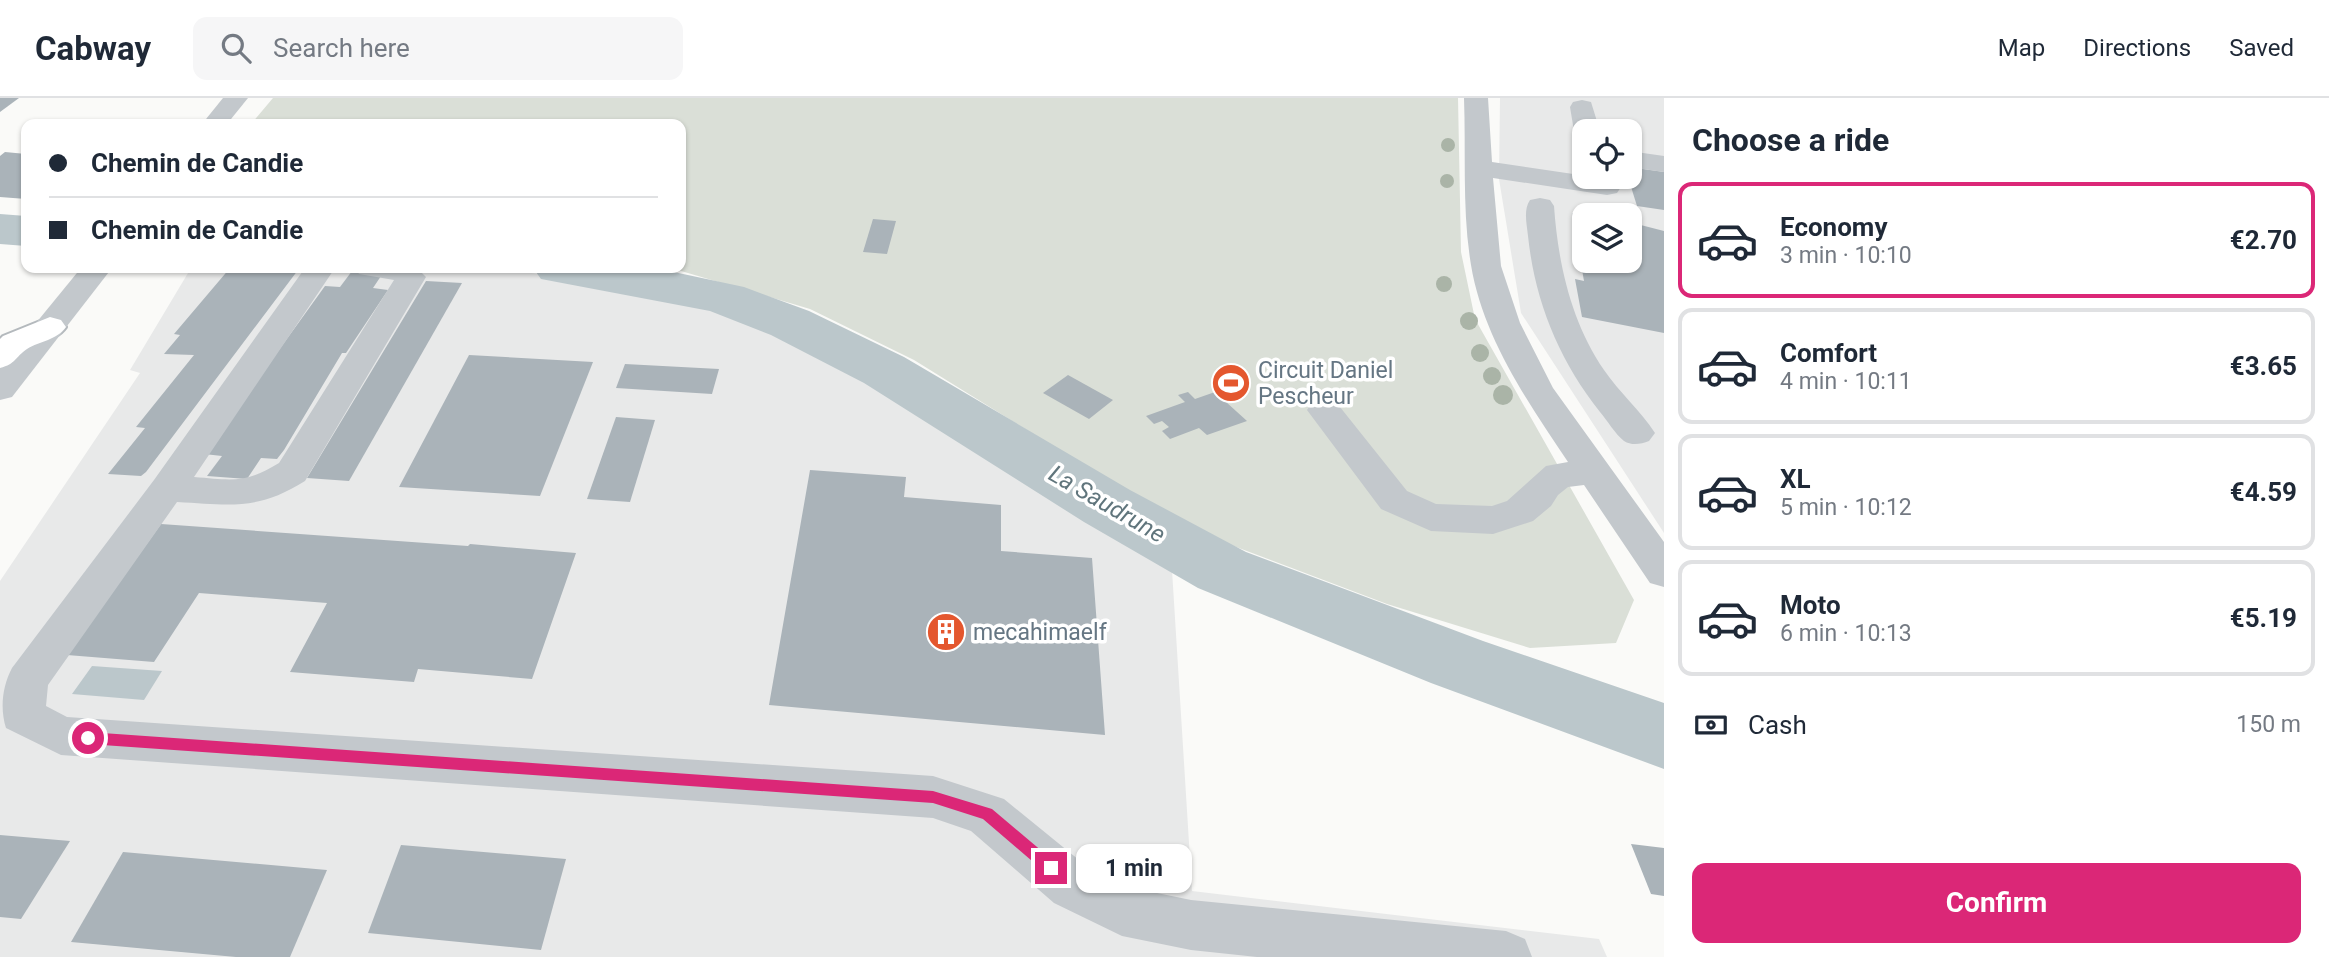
<!DOCTYPE html>
<html lang="en">
<head>
<meta charset="utf-8">
<style>
  :root { --surface:#fff; --page:#f6f6f7; --text:#1f2937; --muted:#747a83; --line:#e0e1e3; --accent:#db2777 }
  body { margin:0; font-family:Roboto,sans-serif; background:var(--page); color:var(--text); height:100vh; display:flex; flex-direction:column; font-size:26px; white-space:nowrap }
  * { box-sizing:border-box; margin:0 }
  p { font-size:23px; color:var(--muted) }
  .icon { flex:none; width:38px; height:38px; fill:none; stroke:currentColor; stroke-width:2; stroke-linecap:round; stroke-linejoin:round }
  .map { position:relative; flex:1; overflow:hidden }
  .drawer { display:flex; flex-direction:column; background:var(--surface); width:665px }
  .drawer>* { flex:none }
  .guide { position:absolute; left:21px; top:21px; width:665px; height:154px; border-radius:14px; box-shadow:0 2px 5px #0004; display:grid; align-content:center; height:154px; padding:0 28px; background:var(--surface) }
  .fabs { position:absolute; left:1572px; top:21px; display:grid; gap:14px }
  .fabs a { display:grid; place-items:center; width:70px; height:70px; border-radius:14px; background:var(--surface); box-shadow:0 2px 5px #0004; font-size:35px }
  .end { position:absolute; width:32px; height:32px; margin:-16px; border:9px solid #db2777; background:#fff; box-shadow:0 0 0 4px #fff }
  .from { border-radius:50% }
  .bubble { position:absolute; height:49px; border-radius:14px; background:var(--surface); box-shadow:0 2px 5px #0004; font-size:23px; font-weight:700; line-height:49px; text-align:center }
  .guide b { display:flex; align-items:center; gap:24px; height:66px; font-size:26px }
  .guide b+b { border-top:2px solid var(--line) }
  .guide i { width:18px; height:18px; background:var(--text) }
  ul { padding:0; list-style:none }
  li { display:flex; align-items:center; gap:21px; height:116px; margin:0 14px 10px; padding:0 14px; border:4px solid var(--line); border-radius:14px }
  li div { flex:1 }
  li b { display:block; font-size:26px }
  li em { font-style:normal; font-weight:700 }
  li.selected { border-color:var(--accent) }
  li>.icon { width:63px; height:63px; stroke-width:1.5 }
  h2 { padding:0 28px; font-size:32px; line-height:84px }
  .pay { display:flex; align-items:center; gap:18px; height:77px; padding:0 28px; font-size:26px }
  .pay p { margin-inline-start:auto }
  .cta { display:flex; gap:14px; margin-top:auto; padding:14px 28px }
  .cta a { flex:1; height:80px; border-radius:14px; background:var(--accent); color:#fff; font-size:28px; font-weight:700; line-height:80px; text-align:center }
  header { display:flex; align-items:center; gap:42px; box-sizing:border-box; height:98px; padding:0 35px; background:var(--surface); border-bottom:2px solid var(--line) }
  header strong { font-size:33px }
  nav { display:flex; gap:38px; margin-inline-start:auto; font-size:24px }
  .search { width:490px; height:63px; background:var(--page); display:flex; align-items:center; gap:18px; box-sizing:border-box; padding:0 24px; border-radius:14px; color:var(--muted); font-size:26px }
  main { display:flex; flex:1; min-height:0 }
  .map>svg:first-child { display:block }
</style>
</head>
<body>
<header>
<strong>Cabway</strong>
<div class="search"><svg class="icon" aria-label="search" viewBox="0 0 24 24"><circle cx="10" cy="10" r="6"/><path d="M15 15l6 6"/></svg>Search here</div>
<nav><a>Map</a><a>Directions</a><a>Saved</a></nav>
</header>
<main>
<div class="map">
<svg width="1664" height="859" viewBox="0 0 1664 859">
  <rect width="100%" height="100%" fill="#fafaf8"/>
  <g fill="#e8e9e9" fill-rule="evenodd">
    <path d="M 1500,0 L 1664,0 L 1664,435 L 1521,215 L 1499,81 ZM 1584,33 L 1629,33 L 1629,79 L 1584,79 ZM 1584,117 L 1629,117 L 1629,163 L 1584,163 Z"/>
    <path d="M 191,170 L 493,170 L 642,189 L 731,212 L 849,263 L 1172,472 L 1192,793 L 1599,841 L 1607,859 L 0,859 L 0,483 L 140,275 L 130,272 Z"/>
  </g>
  <path fill="#dadfd7" d="M 273,0 L 1458,0 L 1461,154 L 1475,221 L 1634,502 L 1616,545 L 1530,550 L 1387,506 L 1215,441 L 1075,362 L 914,262 L 810,211 L 671,170 L 681,170 L 681,26 L 251,26 Z"/>
  <path fill="#bbc7cb" d="M 92,568 L 162,573 L 144,602 L 72,596 Z"/>
  <g fill="none" stroke-linecap="round" stroke-linejoin="round">
    <g fill="#bbc7cb" fill-rule="evenodd">
      <path d="M 0,116 L 26,118 L 26,148 L 0,146 Z"/>
      <path d="M 533,170 L 655,170 L 744,189 L 809,213 L 904,259 L 1130,392 L 1246,454 L 1483,543 L 1664,605 L 1664,671 L 1431,585 L 1198,490 L 1084,424 L 864,285 L 771,237 L 710,213 L 541,181 Z"/>
    </g>
  </g>
  <g fill="#aab3b9">
    <path d="M 0,0 L 19,0 L 0,14 Z"/>
    <path d="M 5,54 L 26,56 L 26,101 L 0,99 L 0,58 Z"/>
    <path d="M 1629,69 L 1664,74 L 1664,112 L 1637,108 L 1628,79 Z"/>
    <path d="M 1572,115 L 1584,116 L 1584,163 L 1629,163 L 1629,124 L 1664,133 L 1664,235 L 1582,219 L 1575,181 L 1584,183 Z"/>
    <path d="M 873,121 L 896,123 L 887,156 L 863,154 Z"/>
    <path d="M 230,170 L 298,172 L 146,374 L 141,378 L 108,376 L 145,330 L 136,329 L 194,257 L 164,256 L 180,237 L 174,236 Z"/>
    <path d="M 352,173 L 383,175 L 373,190 L 388,192 L 346,255 L 342,255 L 284,352 L 277,361 L 261,360 L 247,381 L 207,378 L 222,358 L 204,356 L 325,188 L 340,189 Z"/>
    <path d="M 426,183 L 462,185 L 349,383 L 307,380 Z"/>
    <path d="M 469,257 L 593,264 L 540,398 L 399,389 Z"/>
    <path d="M 625,266 L 719,271 L 712,296 L 616,290 Z"/>
    <path d="M 1068,277 L 1113,302 L 1089,321 L 1043,295 Z"/>
    <path d="M 1188,294 L 1195,301 L 1215,294 L 1247,323 L 1207,337 L 1199,330 L 1170,341 L 1162,333 L 1169,329 L 1162,323 L 1154,326 L 1146,318 L 1185,304 L 1178,297 Z"/>
    <path d="M 616,319 L 655,322 L 630,404 L 587,401 Z"/>
    <path d="M 810,372 L 906,379 L 904,399 L 1001,407 L 1001,453 L 1092,460 L 1105,637 L 769,607 Z"/>
    <path d="M 161,426 L 468,448 L 470,446 L 576,455 L 532,581 L 418,571 L 414,584 L 290,574 L 327,505 L 199,495 L 154,564 L 67,557 Z"/>
    <path d="M 0,737 L 70,743 L 21,821 L 0,819 Z"/>
    <path d="M 1631,746 L 1664,750 L 1664,798 L 1651,796 Z"/>
    <path d="M 401,747 L 566,761 L 541,852 L 368,835 Z"/>
    <path d="M 123,754 L 327,772 L 290,859 L 236,859 L 71,844 Z"/>
    <path d="M 1167,767 L 1190,770 L 1191,783 L 1168,780 Z"/>
  </g>
  <g fill="none" stroke-linecap="round" stroke-linejoin="round">
    <g stroke="#b4b9bd" stroke-width="4">
      <path id="highway" d="M 50,219 L 61,222 L 66,229 C 57,242 40,243 27,251 C 15,259 16,266 0,270 L 0,241 L 3,238 Z"/>
    </g>
    <g fill="#c3c8cc" fill-rule="evenodd">
      <path d="M 223,0 L 248,0 L 227,26 L 202,26 Z"/>
      <path d="M 1464,0 L 1488,0 L 1492,64 L 1607,81 L 1617,83 L 1621,89 L 1617,95 L 1607,97 L 1493,80 L 1501,168 L 1520,225 L 1553,290 L 1664,444 L 1664,489 L 1650,485 L 1584,387 L 1568,389 L 1558,397 L 1551,408 L 1533,423 L 1493,436 L 1431,433 L 1381,411 L 1307,312 L 1312,304 L 1324,301 L 1336,304 L 1407,393 L 1436,406 L 1492,408 L 1507,403 L 1546,368 L 1568,364 C 1528,304 1483,240 1471,167 C 1462,113 1466,55 1464,0 Z"/>
      <path d="M 1582,2 L 1591,4 L 1600,33 L 1584,33 L 1584,40 L 1578,38 L 1574,33 L 1570,9 L 1573,4 Z"/>
      <path d="M 1629,53 L 1664,58 L 1664,74 L 1629,69 Z"/>
      <path d="M 1540,100 L 1550,102 L 1554,108 C 1558,165 1571,224 1604,272 C 1619,294 1640,312 1655,335 L 1649,343 C 1641,346 1632,348 1624,343 C 1615,336 1607,322 1600,314 C 1559,262 1535,204 1528,138 C 1527,127 1523,112 1530,102 Z"/>
      <path d="M 81,170 L 112,170 L 12,299 L 0,302 L 0,269 Z"/>
      <path d="M 305,170 L 335,170 L 194,379 C 232,382 245,386 279,365 L 394,182 L 359,176 L 355,170 L 417,170 L 426,179 L 305,383 C 257,413 231,407 177,404 L 48,587 L 46,608 L 67,619 L 933,678 L 1004,701 L 1090,771 L 1128,789 L 1191,802 L 1506,833 L 1525,841 L 1532,859 L 1257,859 L 1191,852 L 1122,838 L 1054,805 L 971,733 L 933,720 L 61,657 L 6,630 C 0,611 2,589 12,570 L 154,382 Z"/>
    </g>
    <use href="#highway" fill="#fff" fill-rule="evenodd"/>
  </g>
  <g fill="#aab4a7">
    <circle cx="1448" cy="47" r="7"/>
    <circle cx="1447" cy="83" r="7"/>
    <circle cx="1444" cy="186" r="8"/>
    <circle cx="1469" cy="223" r="9"/>
    <circle cx="1480" cy="255" r="9"/>
    <circle cx="1492" cy="278" r="9"/>
    <circle cx="1503" cy="297" r="10"/>
  </g>
  <path fill="#db2777" d="M 88,634 L 933,693 L 992,711 L 1056,765 L 1058,770 L 1051,777 L 1046,775 L 983,721 L 933,705 L 88,646 L 81,640 Z"/>
  <defs>
    <g id="stadium-disc" transform="scale(2.0125)"><circle r="9.5" fill="#e4572e" stroke="#fff"/><path d="M0-5a6.5 5 0 1 0 0 10a6.5 5 0 1 0 0-10ZM-3.5-1.8h7v3.6h-7Z" fill="#fff"/></g>
    <g id="building-disc" transform="scale(2.0125)"><circle r="9.5" fill="#e4572e" stroke="#fff"/><path d="M-4-6H4V6H1V3H-1V6H-4ZM-2.5-4.3h1.7v1.8h-1.7ZM.8-4.3h1.7v1.8H.8ZM-2.5-1h1.7V.8h-1.7ZM.8-1h1.7V.8H.8Z" fill="#fff"/></g>
  </defs>
  <g fill-rule="evenodd">
    <use href="#stadium-disc" x="1231" y="285"/>
    <use href="#building-disc" x="946" y="534"/>
  </g>
  <g text-anchor="middle" dominant-baseline="central" stroke-width="7" stroke-linejoin="round" paint-order="stroke">
    <g font-size="23" fill="#657683" stroke="#fff" text-anchor="start">
      <text x="1258" y="272">Circuit Daniel<tspan x="1258" dy="26">Pescheur</tspan></text>
      <text x="973" y="534">mecahimaelf</text>
    </g>
    <g font-size="24" font-style="italic" fill="#60757c" stroke="#fff">
      <text transform="translate(1107 406) rotate(30)">La Saudrune</text>
    </g>
  </g>
</svg>
<div class="fabs">
<a><svg class="icon" aria-label="locate" viewBox="0 0 24 24"><circle cx="12" cy="12" r="6"/><path d="M12 2v4M12 18v4M2 12h4M18 12h4"/></svg></a>
<a><svg class="icon" aria-label="layers" viewBox="0 0 24 24"><path d="M12 4l9 5-9 5-9-5zM3 14l9 5 9-5"/></svg></a>
</div>
<i class="end from" style="left:88px;top:640px"></i>
<i class="end" style="left:1051px;top:770px"></i>
<div class="bubble" style="left:1076px;top:746px;width:116px">1 min</div>
<div class="guide">
<b><i class="from"></i>Chemin de Candie</b>
<b><i></i>Chemin de Candie</b>
</div>
</div>
<section class="drawer">
<h2>Choose a ride</h2>
<ul>
<li class="selected"><svg class="icon" aria-label="car" viewBox="0 0 24 24"><path d="M5 17H2v-5l4-1 3-4h7l3 4 3 1v5h-3M9 17h6M6 11h13"/><circle cx="7" cy="17" r="2"/><circle cx="17" cy="17" r="2"/></svg><div><b>Economy</b><p>3 min · 10:10</p></div><em>€2.70</em></li>
<li><svg class="icon" aria-label="car" viewBox="0 0 24 24"><path d="M5 17H2v-5l4-1 3-4h7l3 4 3 1v5h-3M9 17h6M6 11h13"/><circle cx="7" cy="17" r="2"/><circle cx="17" cy="17" r="2"/></svg><div><b>Comfort</b><p>4 min · 10:11</p></div><em>€3.65</em></li>
<li><svg class="icon" aria-label="car" viewBox="0 0 24 24"><path d="M5 17H2v-5l4-1 3-4h7l3 4 3 1v5h-3M9 17h6M6 11h13"/><circle cx="7" cy="17" r="2"/><circle cx="17" cy="17" r="2"/></svg><div><b>XL</b><p>5 min · 10:12</p></div><em>€4.59</em></li>
<li><svg class="icon" aria-label="car" viewBox="0 0 24 24"><path d="M5 17H2v-5l4-1 3-4h7l3 4 3 1v5h-3M9 17h6M6 11h13"/><circle cx="7" cy="17" r="2"/><circle cx="17" cy="17" r="2"/></svg><div><b>Moto</b><p>6 min · 10:13</p></div><em>€5.19</em></li>
</ul>
<div class="pay"><svg class="icon" aria-label="cash" viewBox="0 0 24 24"><path d="M3 7h18v10H3z"/><circle cx="12" cy="12" r="2"/></svg>Cash<p>150 m</p></div>
<div class="cta"><a>Confirm</a></div>
</section>
</main>
</body>
</html>
